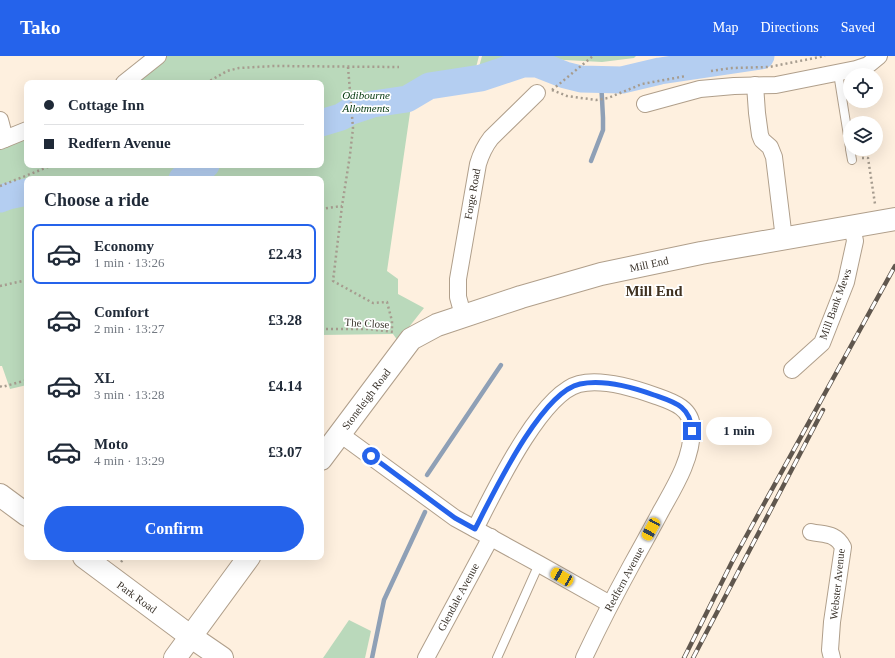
<!DOCTYPE html>
<html lang="en">
<head>
<meta charset="utf-8">
<style>
  :root { --surface:#fff; --page:#f2f2f3; --text:#1f2937; --muted:#747a83; --line:#e0e1e3; --accent:#2563eb }
  body { margin:0; font-family:"Times New Roman",serif; background:var(--page); color:var(--text); height:100vh; display:flex; flex-direction:column; font-size:15px; white-space:nowrap }
  * { box-sizing:border-box; margin:0 }
  p { font-size:13px; color:var(--muted) }
  .icon { flex:none; width:22px; height:22px; fill:none; stroke:currentColor; stroke-width:2; stroke-linecap:round; stroke-linejoin:round }
  .map { position:relative; flex:1; overflow:hidden }
  .side { position:absolute; left:24px; top:120px; width:300px; height:384px; display:flex; flex-direction:column; background:var(--surface); border-radius:8px; box-shadow:0 4px 16px #0002 }
  .side>* { flex:none }
  .banner { position:absolute; left:24px; top:24px; width:300px; height:88px; border-radius:8px; box-shadow:0 4px 16px #0002; display:grid; align-content:center; height:88px; padding:0 20px; background:var(--surface) }
  .tools { position:absolute; left:843px; top:12px; display:grid; gap:8px }
  .tools a { display:grid; place-items:center; width:40px; height:40px; border-radius:50%; background:var(--surface); box-shadow:0 4px 16px #0002; font-size:20px }
  .end { position:absolute; width:18px; height:18px; margin:-9px; border:5px solid #2563eb; background:#fff; box-shadow:0 0 0 2px #fff }
  .from { border-radius:50% }
  .bubble { position:absolute; height:28px; border-radius:14px; background:var(--surface); box-shadow:0 4px 16px #0002; font-size:13px; font-weight:600; line-height:28px; text-align:center }
  .car { position:absolute; width:12px; height:24px; margin:-12px -6px; border-radius:5px; box-shadow:0 0 3px 1px #0007; background:linear-gradient(#f5c518 24%,#345 0 40%,#f5c518 0 76%,#345 0 86%,#f5c518 0) }
  .banner b { display:flex; align-items:center; gap:14px; height:38px; font-size:15px }
  .banner b+b { border-top:1px solid var(--line) }
  .banner i { width:10px; height:10px; background:var(--text) }
  ul { padding:0; list-style:none }
  li { display:flex; align-items:center; gap:12px; height:60px; margin:0 8px 6px; padding:0 12px; border:2px solid transparent; border-radius:8px }
  li div { flex:1 }
  li b { display:block; font-size:15px }
  li em { font-style:normal; font-weight:600 }
  li.on { border-color:var(--accent) }
  li>.icon { width:36px; height:36px; stroke-width:1.5 }
  h2 { padding:0 20px; font-size:18px; line-height:48px }
  .action { display:flex; gap:8px; margin-top:auto; padding:8px 20px }
  .action a { flex:1; height:46px; border-radius:24px; background:var(--accent); color:#fff; font-size:16px; font-weight:600; line-height:46px; text-align:center }
  header { display:flex; align-items:center; gap:24px; box-sizing:border-box; height:56px; padding:0 20px; background:var(--accent); color:#fff }
  header strong { font-size:19px }
  nav { display:flex; gap:22px; margin-inline-start:auto; font-size:14px }
  .map>svg:first-child { display:block }
</style>
</head>
<body>
<header>
<strong>Tako</strong>
<nav><a>Map</a><a>Directions</a><a>Saved</a></nav>
</header>
<div class="map">
<svg width="895" height="602" viewBox="0 0 895 602">
  <rect width="100%" height="100%" fill="#fef0df"/>
  <g fill="#bad9bb">
    <path d="M 167,0 L 479,0 L 474,19 L 452,23 L 430,23 L 416,28 L 412,43 L 387,215 L 398,223 L 398,238 L 424,252 L 398,285 L 393,278 L 321,279 L 321,123 L 27,123 L 27,329 L 10,333 L 2,310 L 0,310 L 0,90 L 27,80 L 27,109 L 321,109 L 321,27 L 134,27 Z"/>
    <path d="M 482,0 L 636,0 L 634,2 L 602,6 L 528,2 L 477,18 Z"/>
    <path d="M 349,564 L 371,575 L 365,602 L 323,602 Z"/>
  </g>
  <g fill="none" stroke-linecap="round" stroke-linejoin="round">
    <g stroke="#8fa0b6" stroke-width="4.5">
      <path d="M 591,105 L 603,74 L 603,62 L 601,24"/>
      <path d="M 427,419 L 501,309"/>
      <path d="M 372,602 L 384,544 L 425,456"/>
    </g>
    <g stroke="#b4cef1" stroke-width="27">
      <path d="M 321,67 L 341,61 L 349,56 L 373,48 L 407,43 L 429,30 L 481,22 L 523,8 L 537,8 L 565,19 L 581,23 L 622,24 L 660,15 L 761,0"/>
      <path d="M 182,123 L 194,119 L 206,109"/>
      <path d="M 0,143 L 8,140 L 27,136"/>
    </g>
    <g stroke="#b09f8b" stroke-width="10">
      <g id="lane">
        <path d="M 838,17 L 850,92"/>
        <path d="M 850,93 L 852,104"/>
        <path d="M 497,602 L 539,508"/>
      </g>
    </g>
    <g stroke="#b09f8b" stroke-width="18">
      <g id="street">
        <path d="M 124,27 L 158,0"/>
        <path d="M 755,29 L 757,57 L 760,79 L 762,84 L 770,91 L 774,101 L 784,183"/>
        <path d="M 645,48 L 700,33 L 734,30 L 776,29 L 856,13 L 868,9 L 879,0"/>
        <path d="M 0,64 L 5,83"/>
        <path d="M 0,85 L 27,74"/>
        <path d="M 463,259 L 458,241 L 458,223 L 478,108 C 481,98 484,91 491,82 L 537,37"/>
        <path d="M 792,314 L 822,287 L 846,226 L 855,185 L 852,170"/>
        <path d="M 340,378 L 455,462 L 539,508 L 610,548"/>
        <path d="M 475,473 C 493,438 540,338 579,328 C 602,322 634,332 656,340 C 673,346 692,352 692,373 C 692,403 675,430 661,455 C 652,472 642,490 632,508 C 615,539 599,570 584,602"/>
        <path d="M 811,476 C 825,479 836,477 843,491 L 832,566 L 830,594 L 832,602"/>
        <path d="M 426,602 L 491,481"/>
      </g>
    </g>
    <g stroke="#b09f8b" stroke-width="24">
      <g id="secondary">
        <path d="M 321,403 L 411,283 L 437,269 L 521,241 L 601,218 L 701,197 L 895,163"/>
        <path d="M 0,439 L 27,459"/>
        <path d="M 84,501 L 190,580 L 222,602"/>
        <path d="M 175,602 L 249,501"/>
      </g>
    </g>
    <g stroke="#a69c8f" stroke-width="2.5" stroke-dasharray="2 3" stroke-linecap="butt">
      <path d="M 348,11 L 353,72 L 350,99 L 342,150 L 333,225 L 373,247 L 387,246 L 392,265 L 392,275"/>
      <path d="M 711,15 L 732,12 L 769,11 L 825,0"/>
      <path d="M 206,27 L 227,15 L 239,12 L 274,10 L 399,11"/>
      <path d="M 552,34 L 567,40 L 596,44 L 608,42 L 642,28 L 686,20"/>
      <path d="M 552,34 L 593,0"/>
      <path d="M 862,102 L 868,102 L 875,148"/>
      <path d="M 0,130 L 53,109"/>
      <path d="M 321,153 L 342,150"/>
      <path d="M 0,230 L 27,224"/>
      <path d="M 321,273 L 368,273 L 394,276"/>
      <path d="M 0,330 L 2,331 L 27,324"/>
      <path d="M 121,506 L 125,501"/>
    </g>
    <use href="#lane" stroke="#fff" stroke-width="8"/>
    <use href="#street" stroke="#fff" stroke-width="16"/>
    <use href="#secondary" stroke="#fff" stroke-width="22"/>
    <g stroke="#60574e" stroke-width="4.5">
      <g id="rail">
        <path d="M 684,602 L 732,506 L 895,210"/>
        <path d="M 693,602 L 823,354"/>
      </g>
    </g>
    <use href="#rail" stroke="#fff" stroke-width="3" stroke-dasharray="9" stroke-linecap="butt"/>
  </g>
  <g fill="none" stroke-linecap="round" stroke-linejoin="round">
    <path stroke="#2563eb" stroke-width="5" d="M 371,400 L 455,462 L 475,473 C 493,438 541,336 580,328 C 604,323 632,331 654,339 C 674,346 691,350 692,375"/>
  </g>
  <g text-anchor="middle" dominant-baseline="central" stroke-width="3.5" stroke-linejoin="round" paint-order="stroke">
    <g font-size="11" font-style="italic" fill="#00350b" stroke="#fff">
      <text x="366" y="39">Odibourne<tspan x="366" dy="13">Allotments</tspan></text>
    </g>
    <g font-size="11" fill="#3a332b" stroke="#fff">
      <text transform="translate(472 138) rotate(-80)">Forge Road</text>
      <text transform="translate(649 208) rotate(-12)">Mill End</text>
      <text transform="translate(835 248) rotate(-70)">Mill Bank Mews</text>
      <text transform="translate(367 267) rotate(3)">The Close</text>
      <text transform="translate(366 343) rotate(-53)">Stoneleigh Road</text>
      <text transform="translate(624 523) rotate(-62)">Redfern Avenue</text>
      <text transform="translate(837 528) rotate(-84)">Webster Avenue</text>
      <text transform="translate(137 541) rotate(36)">Park Road</text>
      <text transform="translate(458 541) rotate(-62)">Glendale Avenue</text>
    </g>
    <g font-size="15" font-weight="bold" fill="#403221" stroke="#fff">
      <text x="654" y="235">Mill End</text>
    </g>
  </g>
</svg>
<div class="tools">
<a><svg class="icon" aria-label="locate" viewBox="0 0 24 24"><circle cx="12" cy="12" r="6"/><path d="M12 2v4M12 18v4M2 12h4M18 12h4"/></svg></a>
<a><svg class="icon" aria-label="layers" viewBox="0 0 24 24"><path d="M12 4l9 5-9 5-9-5zM3 14l9 5 9-5"/></svg></a>
</div>
<i class="end from" style="left:371px;top:400px"></i>
<i class="end" style="left:692px;top:375px"></i>
<div class="bubble" style="left:706px;top:361px;width:66px">1 min</div>
<i class="car" style="left:651px;top:473px;rotate:209deg"></i>
<i class="car" style="left:562px;top:521px;rotate:300deg"></i>
<div class="banner">
<b><i class="from"></i>Cottage Inn</b>
<b><i></i>Redfern Avenue</b>
</div>
<section class="side">
<h2>Choose a ride</h2>
<ul>
<li class="on"><svg class="icon" aria-label="car" viewBox="0 0 24 24"><path d="M5 17H2v-5l4-1 3-4h7l3 4 3 1v5h-3M9 17h6M6 11h13"/><circle cx="7" cy="17" r="2"/><circle cx="17" cy="17" r="2"/></svg><div><b>Economy</b><p>1 min · 13:26</p></div><em>£2.43</em></li>
<li><svg class="icon" aria-label="car" viewBox="0 0 24 24"><path d="M5 17H2v-5l4-1 3-4h7l3 4 3 1v5h-3M9 17h6M6 11h13"/><circle cx="7" cy="17" r="2"/><circle cx="17" cy="17" r="2"/></svg><div><b>Comfort</b><p>2 min · 13:27</p></div><em>£3.28</em></li>
<li><svg class="icon" aria-label="car" viewBox="0 0 24 24"><path d="M5 17H2v-5l4-1 3-4h7l3 4 3 1v5h-3M9 17h6M6 11h13"/><circle cx="7" cy="17" r="2"/><circle cx="17" cy="17" r="2"/></svg><div><b>XL</b><p>3 min · 13:28</p></div><em>£4.14</em></li>
<li><svg class="icon" aria-label="car" viewBox="0 0 24 24"><path d="M5 17H2v-5l4-1 3-4h7l3 4 3 1v5h-3M9 17h6M6 11h13"/><circle cx="7" cy="17" r="2"/><circle cx="17" cy="17" r="2"/></svg><div><b>Moto</b><p>4 min · 13:29</p></div><em>£3.07</em></li>
</ul>
<div class="action"><a>Confirm</a></div>
</section>
</div>
</body>
</html>
